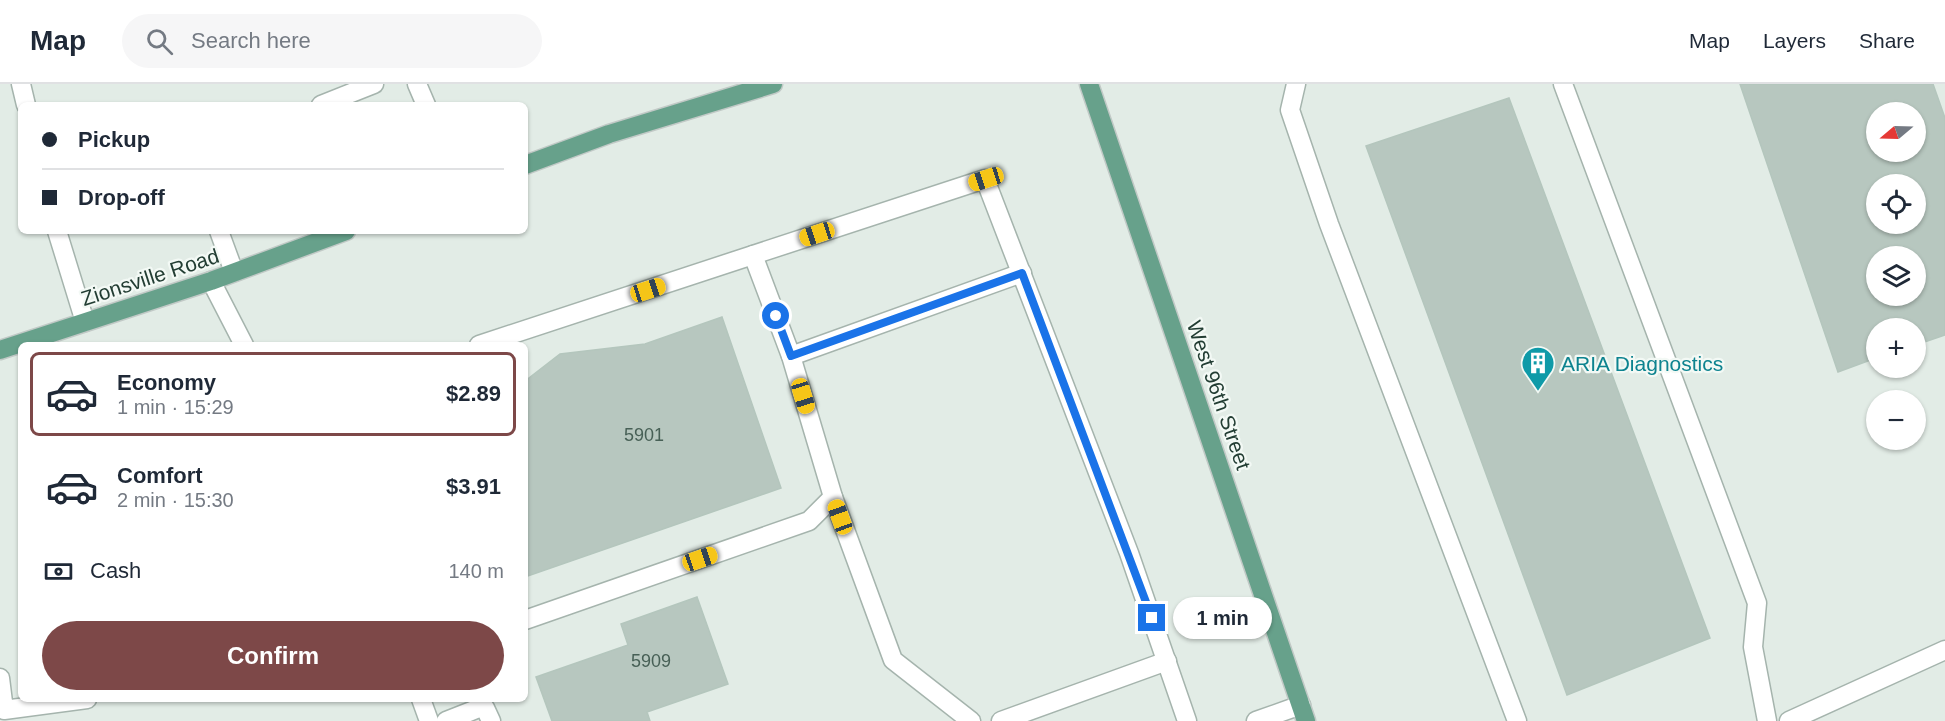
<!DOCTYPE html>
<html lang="en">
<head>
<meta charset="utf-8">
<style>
  :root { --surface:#fff; --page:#f6f6f7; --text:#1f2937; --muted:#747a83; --line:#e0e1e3; --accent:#7d4848 }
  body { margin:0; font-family:Helvetica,sans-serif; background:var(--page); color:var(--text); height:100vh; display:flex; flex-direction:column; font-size:22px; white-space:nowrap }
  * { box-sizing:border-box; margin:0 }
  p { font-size:20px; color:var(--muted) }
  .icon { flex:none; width:33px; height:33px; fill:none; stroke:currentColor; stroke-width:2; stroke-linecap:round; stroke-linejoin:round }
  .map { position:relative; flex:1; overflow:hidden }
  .sheet { position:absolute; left:18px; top:258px; width:510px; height:360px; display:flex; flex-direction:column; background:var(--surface); border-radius:9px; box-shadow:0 2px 4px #0004 }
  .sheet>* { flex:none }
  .hud { position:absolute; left:18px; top:18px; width:510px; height:132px; border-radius:9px; box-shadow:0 2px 4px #0004; display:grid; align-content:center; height:132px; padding:0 24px; background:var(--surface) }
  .needle { width:39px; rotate:251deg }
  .fabs { position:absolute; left:1866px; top:18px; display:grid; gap:12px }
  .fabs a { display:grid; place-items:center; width:60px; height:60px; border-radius:50%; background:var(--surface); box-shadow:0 2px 4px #0004; font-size:30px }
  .end { position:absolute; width:27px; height:27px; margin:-14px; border:8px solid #1a73e8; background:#fff; box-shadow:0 0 0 3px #fff }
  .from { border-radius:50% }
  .bubble { position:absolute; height:42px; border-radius:21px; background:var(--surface); box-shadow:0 2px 4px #0004; font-size:20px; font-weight:600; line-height:42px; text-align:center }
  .car { position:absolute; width:18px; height:36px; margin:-18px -9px; border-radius:8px; box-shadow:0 0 4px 2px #0007; background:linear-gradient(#f5c518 24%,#345 0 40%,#f5c518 0 76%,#345 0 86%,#f5c518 0) }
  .hud b { display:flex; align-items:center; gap:21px; height:57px; font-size:22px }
  .hud b+b { border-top:2px solid var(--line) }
  .hud i { width:15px; height:15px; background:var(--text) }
  ul { padding:10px 0 0; list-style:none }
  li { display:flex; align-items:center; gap:18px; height:84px; margin:0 12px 9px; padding:0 12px; border:3px solid transparent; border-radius:9px }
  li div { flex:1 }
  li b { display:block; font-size:22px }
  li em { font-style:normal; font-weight:600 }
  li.on { border-color:var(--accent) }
  li>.icon { width:54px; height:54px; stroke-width:1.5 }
  .pay { display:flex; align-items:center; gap:15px; height:66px; padding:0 24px; font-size:22px }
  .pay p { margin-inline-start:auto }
  .button { display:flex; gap:12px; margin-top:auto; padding:12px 24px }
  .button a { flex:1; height:69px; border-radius:36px; background:var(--accent); color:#fff; font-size:24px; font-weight:600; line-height:69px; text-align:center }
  header { display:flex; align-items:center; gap:36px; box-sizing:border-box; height:84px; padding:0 30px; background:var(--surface); border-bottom:2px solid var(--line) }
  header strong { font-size:28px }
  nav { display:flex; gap:33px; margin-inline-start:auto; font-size:21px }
  .search { width:420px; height:54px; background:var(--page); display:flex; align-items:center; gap:15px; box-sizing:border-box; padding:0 21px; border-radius:33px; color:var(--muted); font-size:22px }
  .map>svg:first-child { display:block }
</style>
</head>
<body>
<header>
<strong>Map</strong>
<div class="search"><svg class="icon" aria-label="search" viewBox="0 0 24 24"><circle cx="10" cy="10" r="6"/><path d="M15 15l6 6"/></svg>Search here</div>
<nav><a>Map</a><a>Layers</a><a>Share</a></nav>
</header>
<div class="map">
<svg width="1945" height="637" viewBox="0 0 1945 637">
  <rect width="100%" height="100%" fill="#e2ece6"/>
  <g fill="#b7c7bf" stroke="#b4c6bd" stroke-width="1.5" fill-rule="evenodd">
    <path d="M 1740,0 L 1933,0 L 1945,34 L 1945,251 L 1916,261 L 1916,244 L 1876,244 L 1876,274 L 1838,288 ZM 1876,28 L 1916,28 L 1916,68 L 1876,68 ZM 1876,100 L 1916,100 L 1916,140 L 1876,140 ZM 1876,172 L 1916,172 L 1916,212 L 1876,212 Z"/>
    <path d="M 1509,14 L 1710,554 L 1567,611 L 1366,62 Z"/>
    <path d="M 722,233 L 781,404 L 525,493 L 525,297 L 560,270 L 645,260 Z"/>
    <path d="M 697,513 L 728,600 L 647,628 L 650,637 L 552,637 L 536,593 L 628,561 L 621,540 Z"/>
  </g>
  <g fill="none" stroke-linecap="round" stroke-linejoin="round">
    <g stroke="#a5b4ad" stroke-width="21">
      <g id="minor">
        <path d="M 21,0 L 26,21"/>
        <path d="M 417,0 L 426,21"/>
        <path d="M 1296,0 L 1290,26 L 1329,140 L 1517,637"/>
        <path d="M 1563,0 L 1757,519 L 1753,563 L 1767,637"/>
        <path d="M 321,21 L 374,0"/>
        <path d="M 57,147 L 85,238"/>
        <path d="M 219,147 L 234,188"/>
        <path d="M 753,171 L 985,95 L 1129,469 L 1187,637"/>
        <path d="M 211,197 L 244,261"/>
        <path d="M 479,261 L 753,171 L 791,272 L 833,413 L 809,437 L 525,536"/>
        <path d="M 791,272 L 1022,189"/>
        <path d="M 833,413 L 893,576 L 971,637"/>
        <path d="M 0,594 L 4,626 L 87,615"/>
        <path d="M 421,615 L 429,637"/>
        <path d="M 446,637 L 479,624 L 485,624 L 491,637"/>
        <path d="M 1001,637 L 1167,577"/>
        <path d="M 1256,637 L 1301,621"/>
        <path d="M 1789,637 L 1945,566"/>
      </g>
    </g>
    <g stroke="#c1c9c6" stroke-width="21">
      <g id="major">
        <path d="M 1089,0 L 1306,637"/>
        <path d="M 525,81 L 609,50 L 773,0"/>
        <path d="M 0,266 L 211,197 L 346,147"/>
      </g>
    </g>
    <use href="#minor" stroke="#fff" stroke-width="18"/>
    <use href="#major" stroke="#67a18b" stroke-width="18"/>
  </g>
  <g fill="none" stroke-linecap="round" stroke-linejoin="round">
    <path stroke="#1a73e8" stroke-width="8" d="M 776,232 L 791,272 L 1022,189 L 1152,534"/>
  </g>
  <defs>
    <g id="building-pin" transform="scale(1.725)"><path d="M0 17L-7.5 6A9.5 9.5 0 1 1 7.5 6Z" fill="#0f9aa8" stroke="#f3f9f5"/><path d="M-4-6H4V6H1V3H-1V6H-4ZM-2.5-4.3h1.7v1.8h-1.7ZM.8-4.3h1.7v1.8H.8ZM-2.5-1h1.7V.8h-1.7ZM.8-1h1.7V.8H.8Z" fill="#fff"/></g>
  </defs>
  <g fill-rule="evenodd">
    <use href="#building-pin" x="1538" y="279"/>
  </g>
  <g text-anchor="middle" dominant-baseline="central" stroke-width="4.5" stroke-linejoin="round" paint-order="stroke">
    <g font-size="18" fill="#476056">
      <text x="644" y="351">5901</text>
      <text x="651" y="577">5909</text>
    </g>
    <g font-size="21" fill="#223d33" stroke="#f3f9f5">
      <text transform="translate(150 193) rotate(-18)">Zionsville Road</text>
      <text transform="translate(1219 311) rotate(71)">West 96th Street</text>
    </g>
    <g font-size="21" fill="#0d838f" stroke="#f3f9f5" text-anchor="start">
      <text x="1561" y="279">ARIA Diagnostics</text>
    </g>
  </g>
</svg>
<div class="fabs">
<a><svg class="needle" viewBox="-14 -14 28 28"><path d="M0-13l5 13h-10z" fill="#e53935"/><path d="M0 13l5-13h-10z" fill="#747a83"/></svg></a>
<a><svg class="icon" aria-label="locate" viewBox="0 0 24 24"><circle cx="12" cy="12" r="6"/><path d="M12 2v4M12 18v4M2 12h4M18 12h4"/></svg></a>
<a><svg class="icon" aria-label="layers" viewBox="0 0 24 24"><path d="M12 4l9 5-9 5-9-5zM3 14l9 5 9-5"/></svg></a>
<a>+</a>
<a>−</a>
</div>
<i class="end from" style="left:776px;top:232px"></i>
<i class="end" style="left:1152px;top:534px"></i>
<div class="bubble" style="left:1173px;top:513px;width:99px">1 min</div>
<i class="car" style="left:986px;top:95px;rotate:252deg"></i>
<i class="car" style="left:817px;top:150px;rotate:252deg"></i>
<i class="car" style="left:648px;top:206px;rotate:72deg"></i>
<i class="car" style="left:803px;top:312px;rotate:163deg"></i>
<i class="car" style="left:840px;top:433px;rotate:340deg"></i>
<i class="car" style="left:700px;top:475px;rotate:71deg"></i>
<div class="hud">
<b><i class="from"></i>Pickup</b>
<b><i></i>Drop-off</b>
</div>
<section class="sheet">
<ul>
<li class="on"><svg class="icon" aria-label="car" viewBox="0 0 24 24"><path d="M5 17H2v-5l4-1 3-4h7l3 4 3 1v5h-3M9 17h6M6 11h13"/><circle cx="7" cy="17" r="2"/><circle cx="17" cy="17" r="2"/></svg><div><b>Economy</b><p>1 min · 15:29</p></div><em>$2.89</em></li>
<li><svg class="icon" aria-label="car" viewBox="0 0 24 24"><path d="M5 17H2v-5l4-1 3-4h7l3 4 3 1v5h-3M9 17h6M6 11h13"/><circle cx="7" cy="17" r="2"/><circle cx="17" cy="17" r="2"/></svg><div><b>Comfort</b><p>2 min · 15:30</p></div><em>$3.91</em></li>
</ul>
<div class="pay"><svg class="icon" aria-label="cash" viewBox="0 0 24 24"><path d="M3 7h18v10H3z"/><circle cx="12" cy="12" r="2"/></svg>Cash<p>140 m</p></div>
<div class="button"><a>Confirm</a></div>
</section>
</div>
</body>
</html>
